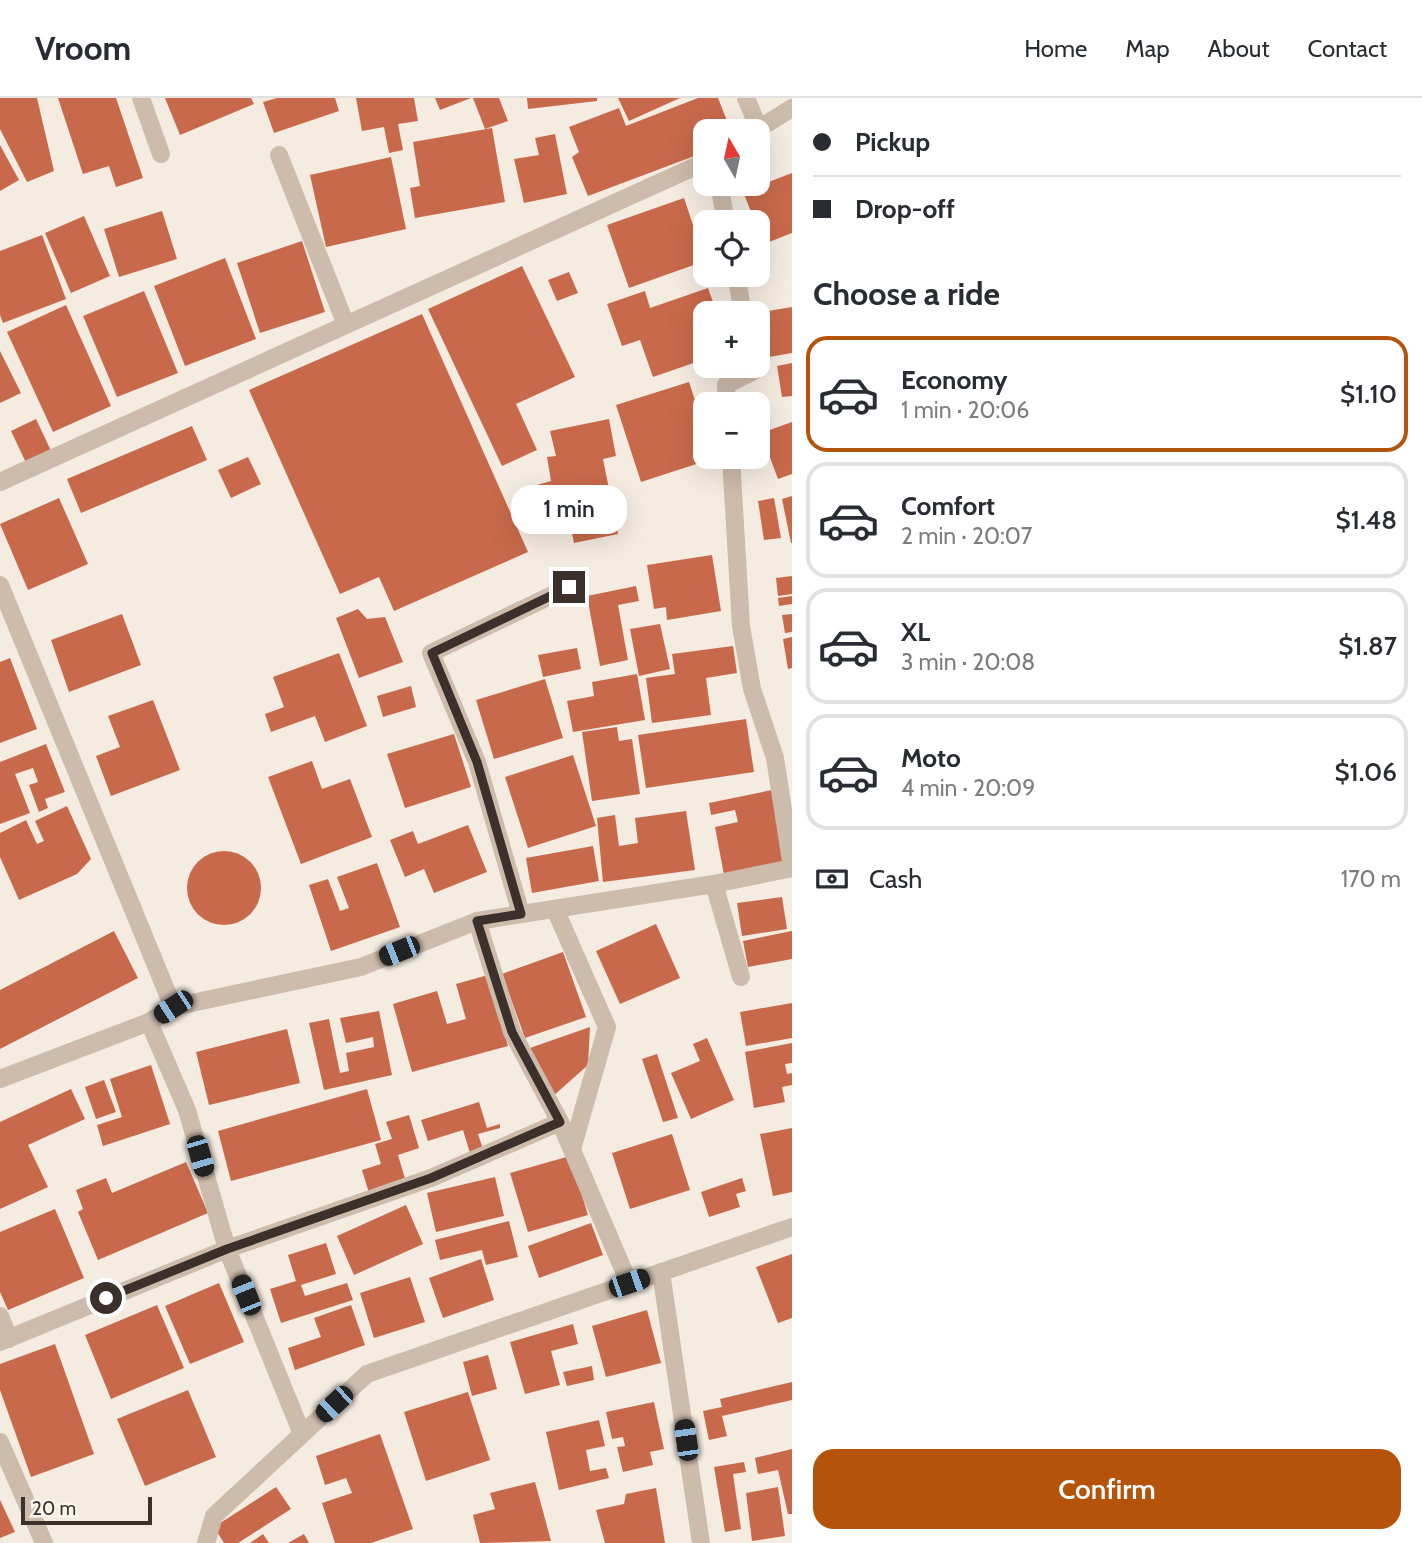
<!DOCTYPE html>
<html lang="en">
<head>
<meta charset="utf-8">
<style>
  :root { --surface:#fff; --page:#f7f7f7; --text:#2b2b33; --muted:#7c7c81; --line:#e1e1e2; --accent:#b45309 }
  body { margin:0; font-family:Cabin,sans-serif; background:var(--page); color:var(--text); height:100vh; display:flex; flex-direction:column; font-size:26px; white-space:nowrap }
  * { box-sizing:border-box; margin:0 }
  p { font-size:23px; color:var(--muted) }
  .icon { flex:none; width:38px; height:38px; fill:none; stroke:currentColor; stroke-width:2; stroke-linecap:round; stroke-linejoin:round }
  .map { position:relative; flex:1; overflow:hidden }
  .drawer { display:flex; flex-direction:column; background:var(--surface); width:630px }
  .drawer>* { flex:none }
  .banner { display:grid; align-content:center; height:154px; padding:0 21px; background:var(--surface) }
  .needle { width:46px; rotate:351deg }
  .tools { position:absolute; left:693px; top:21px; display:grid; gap:14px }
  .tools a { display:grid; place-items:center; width:77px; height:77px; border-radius:14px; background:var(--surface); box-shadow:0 7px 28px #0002; font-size:35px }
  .scale { position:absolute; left:21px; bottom:18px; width:131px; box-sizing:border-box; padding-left:7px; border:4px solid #3b302b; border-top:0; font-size:19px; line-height:24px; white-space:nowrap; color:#3b302b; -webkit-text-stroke:5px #fbf5ee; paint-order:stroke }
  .end { position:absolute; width:32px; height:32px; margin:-16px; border:9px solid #3b302b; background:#fff; box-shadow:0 0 0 4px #fff }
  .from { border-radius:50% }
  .bubble { position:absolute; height:49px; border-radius:21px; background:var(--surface); box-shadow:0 7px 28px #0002; font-size:23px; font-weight:600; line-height:49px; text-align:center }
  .car { position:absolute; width:21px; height:42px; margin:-21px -10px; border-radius:9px; box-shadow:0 0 5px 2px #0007; background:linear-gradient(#222 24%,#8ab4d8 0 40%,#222 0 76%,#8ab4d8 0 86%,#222 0) }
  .banner b { display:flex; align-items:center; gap:24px; height:66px; font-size:26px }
  .banner b+b { border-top:2px solid var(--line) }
  .banner i { width:18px; height:18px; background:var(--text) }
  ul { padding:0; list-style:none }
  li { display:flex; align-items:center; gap:21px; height:116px; margin:0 14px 10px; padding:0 7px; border:4px solid var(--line); border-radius:21px }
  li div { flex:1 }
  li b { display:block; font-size:26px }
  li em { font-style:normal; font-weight:600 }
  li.selected { border-color:var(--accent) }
  li>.icon { width:63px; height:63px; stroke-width:1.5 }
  h2 { padding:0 21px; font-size:32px; line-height:84px }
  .pay { display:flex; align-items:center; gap:18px; height:77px; padding:0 21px; font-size:26px }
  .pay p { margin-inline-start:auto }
  .cta { display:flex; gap:14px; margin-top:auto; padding:14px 21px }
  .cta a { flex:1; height:80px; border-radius:21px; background:var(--accent); color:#fff; font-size:28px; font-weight:600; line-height:80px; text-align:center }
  header { display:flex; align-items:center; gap:42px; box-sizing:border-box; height:98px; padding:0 35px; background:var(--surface); border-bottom:2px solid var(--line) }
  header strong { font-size:33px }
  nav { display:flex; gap:38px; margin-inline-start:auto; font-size:24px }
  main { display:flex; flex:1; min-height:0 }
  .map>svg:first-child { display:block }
</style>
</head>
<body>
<header>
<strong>Vroom</strong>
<nav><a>Home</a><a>Map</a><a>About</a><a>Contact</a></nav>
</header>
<main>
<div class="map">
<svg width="792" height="1445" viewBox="0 0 792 1445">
  <rect width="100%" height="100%" fill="#f4ebe1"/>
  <g fill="#c8694b">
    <path d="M 0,0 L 37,0 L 54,73 L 27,84 L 0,31 Z"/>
    <path d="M 58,0 L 116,0 L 143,80 L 116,89 L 109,68 L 83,76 Z"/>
    <path d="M 165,0 L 251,0 L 254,6 L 180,37 Z"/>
    <path d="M 277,0 L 335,0 L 339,13 L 274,35 L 263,4 Z"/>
    <path d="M 356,0 L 414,0 L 418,23 L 398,26 L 403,52 L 389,55 L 384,29 L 362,33 Z"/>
    <path d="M 435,0 L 471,0 L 440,12 Z"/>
    <path d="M 473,0 L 499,0 L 508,23 L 485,31 Z"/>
    <path d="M 527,0 L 597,0 L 597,3 L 528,11 Z"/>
    <path d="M 618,0 L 680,0 L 629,23 Z"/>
    <path d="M 698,0 L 718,0 L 731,33 L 705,33 L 705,54 L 588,98 L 572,59 L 579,54 L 569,29 L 619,10 L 626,28 Z"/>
    <path d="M 492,30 L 505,104 L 415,120 L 410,90 L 420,88 L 413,44 Z"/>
    <path d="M 555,36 L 567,96 L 524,105 L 514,61 L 539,57 L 535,40 Z"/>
    <path d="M 0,47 L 19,82 L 0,93 Z"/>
    <path d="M 391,59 L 406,131 L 326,149 L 310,77 Z"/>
    <path d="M 792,75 L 792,135 L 764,146 L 758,124 L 755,124 L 740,86 L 758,86 L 758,81 L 761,87 Z"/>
    <path d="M 684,100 L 705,163 L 629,190 L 607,127 Z"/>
    <path d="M 162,113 L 177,161 L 119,179 L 104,131 Z"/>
    <path d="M 84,118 L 110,178 L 71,195 L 45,135 Z"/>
    <path d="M 42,137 L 66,201 L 3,225 L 0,217 L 0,153 Z"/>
    <path d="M 302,143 L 325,214 L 260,235 L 237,165 Z"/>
    <path d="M 225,160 L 256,241 L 185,268 L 154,188 Z"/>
    <path d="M 522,168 L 575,279 L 516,306 L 537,352 L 502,368 L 428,211 Z"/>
    <path d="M 569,174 L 578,195 L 557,203 L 548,182 Z"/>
    <path d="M 708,190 L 717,215 L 705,215 L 705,261 L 653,279 L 640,242 L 622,248 L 607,206 L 645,193 L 650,210 Z"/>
    <path d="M 144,193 L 178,275 L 117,299 L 83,218 Z"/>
    <path d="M 66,207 L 111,308 L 53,334 L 7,234 Z"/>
    <path d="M 792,209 L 792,255 L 769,259 L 762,214 Z"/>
    <path d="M 422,216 L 528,454 L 394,513 L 379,479 L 340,496 L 249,292 Z"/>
    <path d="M 0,253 L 21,295 L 0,305 Z"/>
    <path d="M 792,265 L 792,298 L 782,299 L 777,268 Z"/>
    <path d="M 689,284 L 705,333 L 705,359 L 718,359 L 641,384 L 616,307 Z"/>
    <path d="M 36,321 L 53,357 L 28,369 L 11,333 Z"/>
    <path d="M 609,321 L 616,358 L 603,361 L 618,436 L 574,445 L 569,422 L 544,428 L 537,387 L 551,383 L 547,359 L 556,358 L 550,333 Z"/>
    <path d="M 792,324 L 792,376 L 778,381 L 761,335 Z"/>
    <path d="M 192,328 L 207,362 L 81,415 L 67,381 Z"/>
    <path d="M 248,359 L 261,386 L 231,400 L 218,372 Z"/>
    <path d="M 792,398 L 792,445 L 791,445 L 782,401 Z"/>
    <path d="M 59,400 L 88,466 L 28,492 L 0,426 Z"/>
    <path d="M 774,400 L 781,440 L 764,442 L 758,403 Z"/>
    <path d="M 712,457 L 721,513 L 667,522 L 666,509 L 654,511 L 647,467 Z"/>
    <path d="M 792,478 L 792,496 L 778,498 L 776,480 Z"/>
    <path d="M 636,488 L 639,503 L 618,507 L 628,562 L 600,568 L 587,498 Z"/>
    <path d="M 792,498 L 792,506 L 779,508 L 778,500 Z"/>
    <path d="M 358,511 L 367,521 L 385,519 L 403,564 L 359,580 L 336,520 Z"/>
    <path d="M 122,516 L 141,567 L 69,594 L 51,542 Z"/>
    <path d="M 792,516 L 792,534 L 785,535 L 782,517 Z"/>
    <path d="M 660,526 L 670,571 L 639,578 L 630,531 Z"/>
    <path d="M 792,539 L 792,570 L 788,571 L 783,541 Z"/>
    <path d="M 733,548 L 737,575 L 706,580 L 711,617 L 652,625 L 646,580 L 675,576 L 672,556 Z"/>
    <path d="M 577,550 L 581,571 L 543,579 L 538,557 Z"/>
    <path d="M 339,555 L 367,628 L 325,644 L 315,618 L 271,634 L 265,616 L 284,609 L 273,579 Z"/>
    <path d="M 10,560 L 37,631 L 0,645 L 0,564 Z"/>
    <path d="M 637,576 L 645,622 L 573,634 L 567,603 L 594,598 L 592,584 Z"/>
    <path d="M 545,581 L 563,640 L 494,661 L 476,602 Z"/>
    <path d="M 411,588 L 416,609 L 383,619 L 377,598 Z"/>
    <path d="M 153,602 L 180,672 L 111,698 L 96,658 L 120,649 L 108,618 Z"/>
    <path d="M 746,621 L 754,674 L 646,690 L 638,637 Z"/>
    <path d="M 617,629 L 619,643 L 632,641 L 640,696 L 592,703 L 582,634 Z"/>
    <path d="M 454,636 L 471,689 L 405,710 L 387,656 Z"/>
    <path d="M 46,646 L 65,694 L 45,701 L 48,710 L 39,714 L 29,687 L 38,684 L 33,670 L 15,676 L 30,715 L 0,726 L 0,664 Z"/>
    <path d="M 573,657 L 596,728 L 528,750 L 505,679 Z"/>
    <path d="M 312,663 L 322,691 L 350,681 L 372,739 L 301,766 L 268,679 Z"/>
    <path d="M 772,692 L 786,765 L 724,777 L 715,729 L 738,724 L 735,712 L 711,717 L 709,705 Z"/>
    <path d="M 67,708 L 91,761 L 77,776 L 19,802 L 0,759 L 0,735 L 26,722 L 37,746 L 44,743 L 35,723 Z"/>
    <path d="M 686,713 L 695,772 L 603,784 L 597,720 L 615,717 L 619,748 L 638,745 L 635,720 Z"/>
    <path d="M 468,727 L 487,774 L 434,795 L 424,771 L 405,779 L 390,742 L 413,733 L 418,746 Z"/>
    <path d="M 593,748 L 599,783 L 532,795 L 526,760 Z"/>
    <circle cx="224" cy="790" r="37"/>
    <path d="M 377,765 L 400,829 L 331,853 L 309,787 L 328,781 L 340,813 L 349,810 L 337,779 Z"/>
    <path d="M 782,799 L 787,831 L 742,838 L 737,805 Z"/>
    <path d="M 656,826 L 680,880 L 620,906 L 596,853 Z"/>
    <path d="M 114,833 L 138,880 L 0,951 L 0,892 Z"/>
    <path d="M 792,833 L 792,861 L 748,869 L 743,843 Z"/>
    <path d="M 563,854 L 586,919 L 525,940 L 502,876 Z"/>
    <path d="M 488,877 L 508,948 L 412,974 L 393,906 L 437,893 L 447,926 L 466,921 L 456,886 Z"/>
    <path d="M 792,905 L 792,940 L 746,948 L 740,914 Z"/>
    <path d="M 379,913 L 392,977 L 324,992 L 309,925 L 329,921 L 340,975 L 349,973 L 346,955 L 374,949 L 373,939 L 346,945 L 340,920 Z"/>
    <path d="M 590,929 L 588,967 L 552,999 L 530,950 Z"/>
    <path d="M 287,931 L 300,985 L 209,1007 L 196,954 Z"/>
    <path d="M 707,940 L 734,1002 L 691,1021 L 671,975 L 700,963 L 693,946 Z"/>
    <path d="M 792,945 L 792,965 L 785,966 L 787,976 L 792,975 L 792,987 L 782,989 L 785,1004 L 754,1010 L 745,954 Z"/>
    <path d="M 657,956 L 678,1020 L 663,1024 L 642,961 Z"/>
    <path d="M 151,967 L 170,1026 L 103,1048 L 97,1027 L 122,1019 L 110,981 Z"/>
    <path d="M 104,982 L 116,1014 L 96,1021 L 85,989 Z"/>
    <path d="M 71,991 L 85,1021 L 28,1047 L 48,1089 L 0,1111 L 0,1024 Z"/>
    <path d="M 367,991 L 381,1042 L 231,1083 L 218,1033 Z"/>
    <path d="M 479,1004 L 487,1030 L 500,1026 L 500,1030 L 478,1036 L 483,1051 L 470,1055 L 463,1032 L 428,1043 L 421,1022 Z"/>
    <path d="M 409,1017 L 419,1050 L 398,1057 L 406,1084 L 369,1095 L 362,1072 L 381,1066 L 375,1046 L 392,1041 L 386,1024 Z"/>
    <path d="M 792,1030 L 792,1094 L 773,1098 L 760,1036 Z"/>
    <path d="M 672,1036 L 690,1092 L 630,1111 L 612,1055 Z"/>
    <path d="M 570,1058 L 588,1117 L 528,1134 L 510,1075 Z"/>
    <path d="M 186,1064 L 208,1115 L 98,1162 L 78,1114 L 83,1111 L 76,1092 L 106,1080 L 112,1095 Z"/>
    <path d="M 495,1079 L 504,1118 L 436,1134 L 427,1095 Z"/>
    <path d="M 742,1080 L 746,1093 L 736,1096 L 740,1109 L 709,1119 L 701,1094 Z"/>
    <path d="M 406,1107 L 423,1146 L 354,1177 L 337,1138 Z"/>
    <path d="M 55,1111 L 84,1180 L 8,1212 L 0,1194 L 0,1134 Z"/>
    <path d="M 509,1123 L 518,1159 L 486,1167 L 482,1152 L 440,1162 L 435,1142 Z"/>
    <path d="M 591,1125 L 603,1157 L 539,1180 L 528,1148 Z"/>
    <path d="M 326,1145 L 336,1176 L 301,1187 L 305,1198 L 347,1185 L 353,1202 L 281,1225 L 270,1191 L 296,1183 L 288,1157 Z"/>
    <path d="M 792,1156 L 792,1220 L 778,1225 L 756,1169 Z"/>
    <path d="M 481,1161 L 494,1202 L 443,1220 L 429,1180 Z"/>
    <path d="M 410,1179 L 425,1224 L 374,1240 L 360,1195 Z"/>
    <path d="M 219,1185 L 244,1244 L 190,1266 L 165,1208 Z"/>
    <path d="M 157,1207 L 184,1270 L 111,1301 L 85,1237 Z"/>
    <path d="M 351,1207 L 365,1247 L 295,1272 L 288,1250 L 321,1239 L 314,1220 Z"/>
    <path d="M 647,1212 L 661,1265 L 606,1279 L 592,1228 Z"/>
    <path d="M 573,1226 L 578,1246 L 551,1253 L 560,1287 L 525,1296 L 510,1244 Z"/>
    <path d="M 55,1246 L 94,1356 L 31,1379 L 0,1292 L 0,1266 Z"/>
    <path d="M 488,1257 L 497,1291 L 472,1298 L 463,1264 Z"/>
    <path d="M 592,1268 L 594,1282 L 567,1288 L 563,1274 Z"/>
    <path d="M 792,1284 L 792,1302 L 722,1318 L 727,1338 L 709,1342 L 703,1313 L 722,1309 L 720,1301 Z"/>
    <path d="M 188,1292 L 216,1359 L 145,1388 L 117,1321 Z"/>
    <path d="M 468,1294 L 490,1362 L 426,1383 L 404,1314 Z"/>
    <path d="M 654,1304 L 664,1351 L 650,1354 L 653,1367 L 623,1374 L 617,1349 L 625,1348 L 623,1339 L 612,1341 L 606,1314 Z"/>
    <path d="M 599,1322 L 605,1348 L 586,1352 L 590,1373 L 606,1370 L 609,1380 L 559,1392 L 546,1334 Z"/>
    <path d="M 380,1336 L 413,1431 L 371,1445 L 335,1445 L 322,1405 L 352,1395 L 346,1380 L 325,1387 L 316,1358 Z"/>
    <path d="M 792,1351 L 792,1416 L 788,1416 L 778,1372 L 758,1376 L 755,1360 Z"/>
    <path d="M 744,1364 L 746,1374 L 733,1376 L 741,1431 L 725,1434 L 714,1369 Z"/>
    <path d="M 535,1384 L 551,1443 L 480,1445 L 473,1417 L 495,1411 L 490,1395 Z"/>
    <path d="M 276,1389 L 291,1411 L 238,1445 L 224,1445 L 214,1429 Z"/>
    <path d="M 778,1389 L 785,1438 L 752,1443 L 746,1395 Z"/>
    <path d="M 656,1390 L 665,1445 L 605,1445 L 596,1412 L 624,1406 L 626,1396 Z"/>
    <path d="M 0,1402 L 15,1434 L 0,1440 Z"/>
    <path d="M 263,1436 L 269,1445 L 250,1445 Z"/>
    <path d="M 304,1436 L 309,1445 L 288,1445 Z"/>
  </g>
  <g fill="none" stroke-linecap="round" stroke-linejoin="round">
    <g stroke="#cdbbac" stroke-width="18">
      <path d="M 141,0 L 161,56"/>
      <path d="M 746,0 L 759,31"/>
      <path d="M 755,33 L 792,10"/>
      <path d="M 279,57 L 346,227"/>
      <path d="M 719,86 L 726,124"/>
      <path d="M 736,177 L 743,215"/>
      <path d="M 727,306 L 726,287 L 754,273 L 752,268"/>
      <path d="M 731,359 L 741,528 L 752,591 L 775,660 L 792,770"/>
      <path d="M 0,384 L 705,64"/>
      <path d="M 0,487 L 173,909"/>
      <path d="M 714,786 L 741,879"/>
      <path d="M 555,811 L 607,929 L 572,1051"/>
      <path d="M 521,816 L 477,664 L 431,555 L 569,489"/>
      <path d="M 477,823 L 512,934 L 560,1024"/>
      <path d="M 149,924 L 187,1012 L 227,1151 L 302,1336"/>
      <path d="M 0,981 L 149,924 L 173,909 L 361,869 L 477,823 L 714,786 L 792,770"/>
      <path d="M 661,1174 L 701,1445"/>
      <path d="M 0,1218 L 9,1241"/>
      <path d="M 0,1244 L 227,1151 L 431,1080 L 560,1024 L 629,1185"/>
      <path d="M 0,1344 L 44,1445"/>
      <path d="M 206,1445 L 214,1418 L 367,1276 L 792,1129"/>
    </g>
  </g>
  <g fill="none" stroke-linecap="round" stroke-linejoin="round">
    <path stroke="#3b302b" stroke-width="9" d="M 106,1200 L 227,1151 L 431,1080 L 560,1024 L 512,934 L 477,823 L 521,816 L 477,664 L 432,555 L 569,489"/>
  </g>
</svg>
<div class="tools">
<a><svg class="needle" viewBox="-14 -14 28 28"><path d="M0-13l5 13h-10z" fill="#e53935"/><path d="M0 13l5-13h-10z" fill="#7c7c81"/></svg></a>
<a><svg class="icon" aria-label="locate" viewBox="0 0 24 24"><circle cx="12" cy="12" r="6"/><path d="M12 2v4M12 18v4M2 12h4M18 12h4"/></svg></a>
<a>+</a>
<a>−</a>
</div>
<div class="scale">20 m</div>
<i class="end from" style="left:106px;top:1200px"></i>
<i class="end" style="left:569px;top:489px"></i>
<div class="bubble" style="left:511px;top:387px;width:116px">1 min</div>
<i class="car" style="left:399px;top:853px;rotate:248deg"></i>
<i class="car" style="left:173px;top:909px;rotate:237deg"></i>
<i class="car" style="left:200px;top:1058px;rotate:164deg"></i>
<i class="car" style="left:629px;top:1185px;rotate:71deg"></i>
<i class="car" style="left:246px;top:1197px;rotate:338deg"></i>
<i class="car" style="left:334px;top:1306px;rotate:227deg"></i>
<i class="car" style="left:686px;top:1342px;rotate:352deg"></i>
</div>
<section class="drawer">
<div class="banner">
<b><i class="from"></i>Pickup</b>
<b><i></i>Drop-off</b>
</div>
<h2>Choose a ride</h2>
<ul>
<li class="selected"><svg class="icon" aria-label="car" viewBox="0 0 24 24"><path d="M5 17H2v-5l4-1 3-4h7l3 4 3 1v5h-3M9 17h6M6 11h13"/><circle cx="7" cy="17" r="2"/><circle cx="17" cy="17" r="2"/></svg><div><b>Economy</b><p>1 min · 20:06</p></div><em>$1.10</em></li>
<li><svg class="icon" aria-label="car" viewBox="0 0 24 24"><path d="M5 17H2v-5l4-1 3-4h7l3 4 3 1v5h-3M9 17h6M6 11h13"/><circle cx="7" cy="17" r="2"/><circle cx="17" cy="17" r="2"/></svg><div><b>Comfort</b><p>2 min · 20:07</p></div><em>$1.48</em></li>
<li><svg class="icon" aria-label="car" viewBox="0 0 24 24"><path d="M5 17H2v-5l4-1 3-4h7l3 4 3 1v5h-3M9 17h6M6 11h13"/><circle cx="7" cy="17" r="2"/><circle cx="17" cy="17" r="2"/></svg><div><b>XL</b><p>3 min · 20:08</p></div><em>$1.87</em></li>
<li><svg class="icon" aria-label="car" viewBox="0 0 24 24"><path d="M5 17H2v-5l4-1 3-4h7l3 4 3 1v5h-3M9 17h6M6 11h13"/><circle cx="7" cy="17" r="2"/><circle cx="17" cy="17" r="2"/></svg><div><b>Moto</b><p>4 min · 20:09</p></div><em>$1.06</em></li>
</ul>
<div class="pay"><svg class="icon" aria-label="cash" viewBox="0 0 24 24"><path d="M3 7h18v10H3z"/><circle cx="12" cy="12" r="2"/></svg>Cash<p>170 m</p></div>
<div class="cta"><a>Confirm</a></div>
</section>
</main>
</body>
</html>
